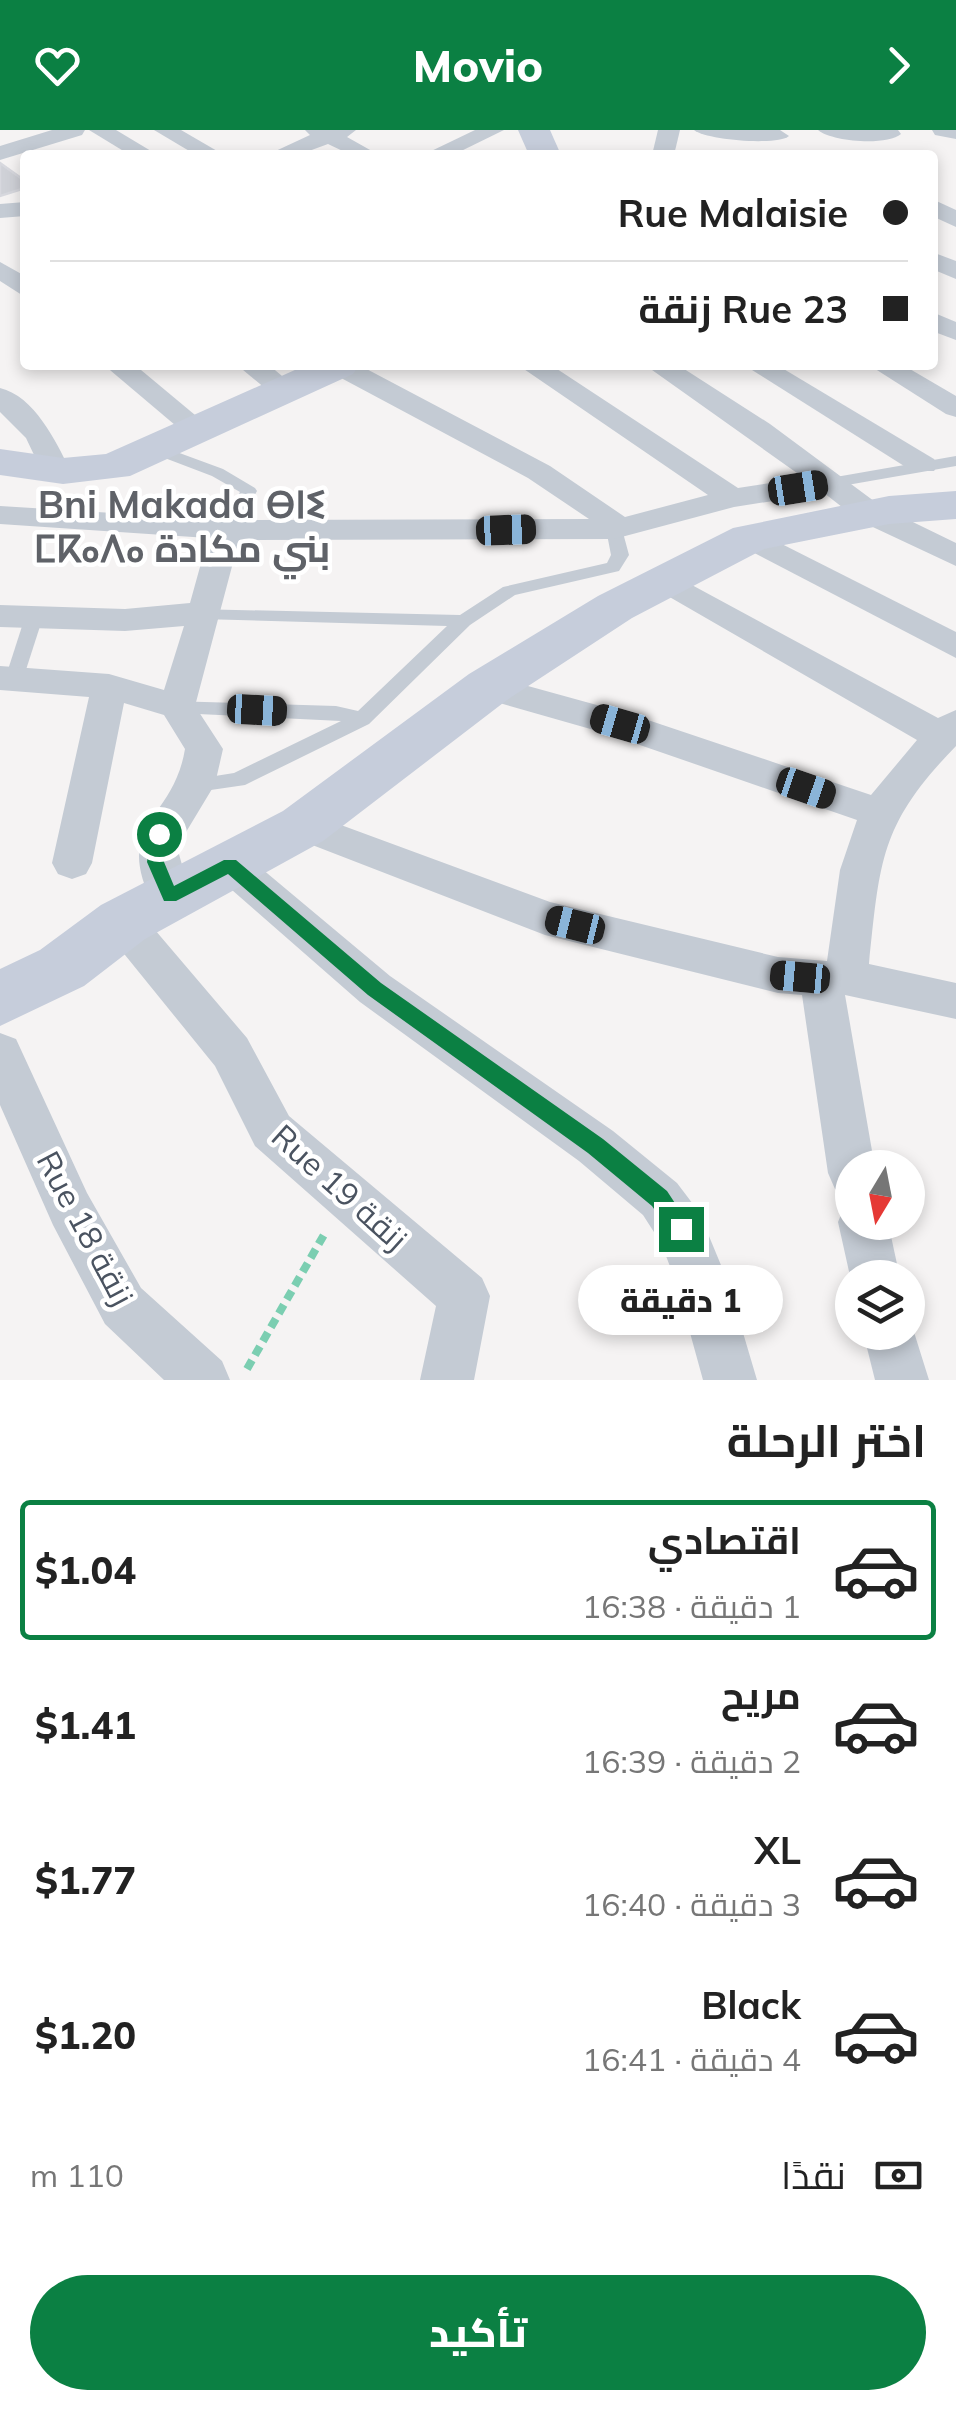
<!DOCTYPE html>
<html lang="ar">
<head>
<meta charset="utf-8">
<style>
  :root { --surface:#fff; --page:#f6f6f6; --text:#222; --muted:#767676; --line:#e0e0e0; --accent:#0b8043 }
  body { margin:0; font-family:Mulish,Cairo,"Noto Sans Tifinagh",sans-serif; background:var(--page); color:var(--text); direction:rtl; height:100vh; display:flex; flex-direction:column; font-size:38px; white-space:nowrap }
  * { box-sizing:border-box; margin:0 }
  p { font-size:32px; color:var(--muted) }
  .icon { flex:none; width:55px; height:55px; fill:none; stroke:currentColor; stroke-width:2; stroke-linecap:round; stroke-linejoin:round }
  .map { position:relative; height:1250px; overflow:hidden; direction:ltr }
  .sheet { display:flex; flex-direction:column; background:var(--surface); flex:1 }
  .sheet>* { flex:none }
  .top-card { position:absolute; left:20px; top:20px; width:918px; height:220px; border-radius:10px; box-shadow:0 5px 15px #0003; direction:rtl; display:grid; align-content:center; height:220px; padding:0 30px; background:var(--surface) }
  .needle { width:65px; rotate:190deg }
  .buttons { position:absolute; left:835px; top:1020px; display:grid; gap:20px }
  .buttons a { display:grid; place-items:center; width:90px; height:90px; border-radius:50%; background:var(--surface); box-shadow:0 5px 15px #0003; font-size:50px }
  .end { position:absolute; width:45px; height:45px; margin:-22px; border:12px solid #0b8043; background:#fff; box-shadow:0 0 0 5px #fff }
  .from { border-radius:50% }
  .bubble { position:absolute; height:70px; border-radius:35px; background:var(--surface); box-shadow:0 5px 15px #0003; font-size:32px; font-weight:800; line-height:70px; text-align:center; direction:rtl }
  .car { position:absolute; width:30px; height:60px; margin:-30px -15px; border-radius:12px; box-shadow:0 0 8px 2px #0007; background:linear-gradient(#222 24%,#8ab4d8 0 40%,#222 0 76%,#8ab4d8 0 86%,#222 0) }
  .top-card b { display:flex; align-items:center; gap:35px; height:95px; font-size:38px }
  .top-card b+b { border-top:2px solid var(--line) }
  .top-card i { width:25px; height:25px; background:var(--text) }
  ul { padding:0; list-style:none }
  li { display:flex; align-items:center; gap:30px; height:140px; margin:0 20px 15px; padding:0 10px; border:5px solid transparent; border-radius:10px }
  li div { flex:1 }
  li b { display:block; font-size:38px }
  li em { font-style:normal; font-weight:800 }
  li.current { border-color:var(--accent) }
  li>.icon { width:90px; height:90px; stroke-width:1.5 }
  h2 { padding:0 30px; font-size:45px; line-height:120px }
  .pay { display:flex; align-items:center; gap:25px; height:110px; padding:0 30px; font-size:38px }
  .pay p { margin-inline-start:auto }
  .cta { display:flex; gap:20px; margin-top:auto; padding:20px 30px }
  .cta a { flex:1; height:115px; border-radius:60px; background:var(--accent); color:#fff; font-size:40px; font-weight:800; line-height:115px; text-align:center }
  header { display:flex; justify-content:space-between; align-items:center; height:130px; padding:0 30px; background:var(--accent); color:#fff; font-size:45px; font-weight:800 }
  .map>svg:first-child { display:block }
</style>
</head>
<body>
<header><svg class="icon" aria-label="forward" viewBox="0 0 24 24"><path d="M9 5l7 7-7 7"/></svg>Movio<svg class="icon" aria-label="heart" viewBox="0 0 24 24"><path d="M12 20l-8-8c-3-5 5-10 8-4 3-6 11-1 8 4z"/></svg></header>
<div class="map">
<svg width="956" height="1250" viewBox="0 0 956 1250">
  <rect width="100%" height="100%" fill="#f5f3f3"/>
  <path fill="#cfd1d7" stroke="#d7d8de" stroke-width="2.5" d="M 0,33 L 25,51 L 25,58 L 0,66 Z"/>
  <g fill="none" stroke-linecap="round" stroke-linejoin="round">
    <path stroke="#7bceb1" stroke-width="8" stroke-dasharray="10 6" stroke-linecap="butt" d="M 247,1239 L 325,1103"/>
    <g fill="#c4cbd4" fill-rule="evenodd">
      <path d="M 155,314 L 223,339 L 255,358 L 257,361 L 232,404 L 220,404 L 218,400 L 240,362 L 212,346 L 149,322 L 147,319 Z"/>
      <path d="M 956,326 L 956,336 L 830,358 L 822,353 L 830,348 Z"/>
      <path d="M 614,394 L 622,399 L 629,425 L 619,441 L 515,465 L 470,495 L 369,594 L 245,655 L 197,662 L 190,660 L 187,655 L 190,650 L 234,643 L 341,591 L 177,583 L 167,576 L 170,571 L 336,576 L 358,581 L 447,496 L 201,489 L 192,483 L 195,479 L 460,485 L 503,457 L 607,433 L 611,425 L 606,399 Z"/>
      <path d="M 34,481 L 43,487 L 23,549 L 21,554 L 7,554 L 5,549 L 25,487 Z"/>
    </g>
    <g fill="#c4cbd4" fill-rule="evenodd">
      <path d="M 52,0 L 85,0 L 82,5 L 0,30 L 0,16 Z"/>
      <path d="M 89,0 L 116,0 L 156,24 L 130,25 Z"/>
      <path d="M 154,0 L 181,0 L 224,25 L 196,25 Z"/>
      <path d="M 305,0 L 356,0 L 347,7 L 379,25 L 351,25 L 328,14 L 298,25 L 267,25 L 310,5 Z"/>
      <path d="M 475,0 L 504,0 L 453,25 L 423,25 Z"/>
      <path d="M 658,0 L 680,0 L 674,25 L 652,25 Z"/>
      <path d="M 694,0 L 780,0 L 789,6 C 777,16 706,10 694,0 Z"/>
      <path d="M 818,0 L 898,0 L 901,4 C 887,16 832,12 818,0 Z"/>
      <path d="M 932,0 L 956,0 L 956,9 L 935,5 Z"/>
      <path d="M 932,69 L 956,80 L 956,97 L 932,86 Z"/>
      <path d="M 25,72 L 25,86 L 0,88 L 0,74 Z"/>
      <path d="M 932,122 L 956,131 L 956,149 L 932,139 Z"/>
      <path d="M 0,132 L 25,146 L 25,167 L 0,151 Z"/>
      <path d="M 932,182 L 956,192 L 956,210 L 932,201 Z"/>
      <path d="M 104,235 L 135,235 L 213,300 L 208,306 L 188,306 Z"/>
      <path d="M 237,235 L 269,235 L 301,262 L 297,268 L 277,268 Z"/>
      <path d="M 324,235 L 359,235 L 550,336 L 625,387 L 708,365 L 518,235 L 551,235 L 738,358 L 804,348 L 645,235 L 678,235 L 770,294 L 882,377 L 956,413 L 956,436 L 860,391 L 824,363 L 734,377 L 614,409 L 239,410 L 195,576 L 223,619 L 215,654 L 177,717 L 191,767 L 185,778 L 170,783 L 155,778 C 110,692 173,693 185,619 L 164,585 L 124,573 L 92,733 L 86,744 L 72,749 L 58,744 L 52,733 L 89,567 L 0,560 L 0,536 L 109,544 L 164,560 L 184,496 L 125,501 L 0,497 L 0,475 L 125,479 L 190,473 L 208,408 L 0,394 L 0,376 L 226,390 L 589,389 L 528,348 L 328,241 Z"/>
      <path d="M 744,235 L 777,235 L 934,329 L 938,335 L 934,341 L 912,341 Z"/>
      <path d="M 869,235 L 903,235 L 956,266 L 956,287 L 946,284 Z"/>
      <path d="M 0,258 C 34,266 56,311 70,340 L 66,346 L 44,346 L 26,308 L 0,282 Z"/>
      <path d="M 750,398 L 956,502 L 956,528 L 739,415 L 734,408 L 739,401 Z"/>
      <path d="M 666,441 L 938,588 L 956,580 L 956,616 C 880,694 880,730 869,834 L 956,853 L 956,889 L 845,865 L 875,1038 L 852,1038 L 852,1065 L 835,1059 L 828,1043 L 802,865 L 778,863 L 545,805 L 289,706 L 283,696 L 289,686 L 303,681 L 550,772 L 778,827 L 827,831 L 840,740 L 857,690 L 608,604 L 475,566 L 470,557 L 475,548 L 488,545 L 633,585 L 871,665 L 917,610 L 654,458 L 649,451 L 654,444 Z"/>
      <path d="M 230,719 L 244,724 L 390,846 L 613,1001 L 677,1053 L 699,1082 L 728,1152 L 757,1250 L 703,1250 L 676,1152 L 661,1113 L 643,1085 L 579,1031 L 360,872 L 216,746 L 210,735 L 216,724 Z"/>
      <path d="M 123,775 L 138,780 L 247,908 L 289,986 L 482,1148 L 490,1166 L 474,1250 L 420,1250 L 436,1176 L 255,1016 L 215,936 L 108,804 L 102,792 L 108,780 Z"/>
      <path d="M 0,903 L 16,909 L 87,1063 L 141,1158 L 222,1231 L 230,1250 L 164,1250 L 105,1194 L 53,1095 L 0,975 Z"/>
      <path d="M 852,1073 L 852,1092 L 888,1092 L 900,1148 L 852,1148 L 852,1155 L 838,1092 L 845,1075 Z"/>
      <path d="M 908,1183 L 929,1250 L 875,1250 L 863,1202 L 908,1202 Z"/>
    </g>
    <g fill="#c6cddb" fill-rule="evenodd">
      <path d="M 518,0 L 550,0 L 561,25 L 529,25 Z"/>
      <path d="M 306,235 L 359,235 L 353,244 L 130,346 L 63,354 L 0,345 L 0,319 L 63,328 L 106,324 Z"/>
      <path d="M 956,361 L 956,389 L 889,394 L 764,419 L 632,488 L 507,570 L 323,711 L 145,809 L 84,856 L 0,896 L 0,839 L 40,820 L 101,775 L 283,681 L 469,544 L 598,466 L 733,398 L 889,366 Z"/>
    </g>
  </g>
  <path fill="#0b8043" d="M 159,697 L 168,704 L 164,732 L 174,756 L 224,730 L 236,730 L 381,853 L 603,1009 L 667,1061 L 692,1099 L 689,1107 L 681,1110 L 673,1107 L 652,1076 L 588,1023 L 368,865 L 228,744 L 176,771 L 164,771 L 147,732 L 151,704 Z"/>
  <g text-anchor="middle" dominant-baseline="central" stroke-width="9" stroke-linejoin="round" paint-order="stroke">
    <g font-size="32" fill="#4a5360" stroke="#fff">
      <text transform="translate(340 1057) rotate(42)">Rue 19 زنقة</text>
      <text transform="translate(86 1098) rotate(62)">Rue 18 زنقة</text>
    </g>
    <g font-size="38" font-weight="bold" fill="#5f6268" stroke="#fff">
      <text x="182" y="374">Bni Makada ⴱⵏⵉ<tspan x="182" dy="44">ⵎⴽⴰⴷⴰ بني مكادة</tspan></text>
    </g>
  </g>
</svg>
<div class="buttons">
<a><svg class="needle" viewBox="-14 -14 28 28"><path d="M0-13l5 13h-10z" fill="#e53935"/><path d="M0 13l5-13h-10z" fill="#767676"/></svg></a>
<a><svg class="icon" aria-label="layers" viewBox="0 0 24 24"><path d="M12 4l9 5-9 5-9-5zM3 14l9 5 9-5"/></svg></a>
</div>
<i class="end from" style="left:159px;top:704px"></i>
<i class="end" style="left:681px;top:1099px"></i>
<div class="bubble" style="left:578px;top:1135px;width:205px">1 دقيقة</div>
<i class="car" style="left:798px;top:358px;rotate:81deg"></i>
<i class="car" style="left:506px;top:400px;rotate:88deg"></i>
<i class="car" style="left:257px;top:580px;rotate:93deg"></i>
<i class="car" style="left:620px;top:594px;rotate:286deg"></i>
<i class="car" style="left:806px;top:658px;rotate:109deg"></i>
<i class="car" style="left:575px;top:795px;rotate:284deg"></i>
<i class="car" style="left:800px;top:847px;rotate:275deg"></i>
<div class="top-card">
<b><i class="from"></i>Rue Malaisie</b>
<b><i></i>Rue 23 زنقة</b>
</div>
</div>
<section class="sheet">
<h2>اختر الرحلة</h2>
<ul>
<li class="current"><svg class="icon" aria-label="car" viewBox="0 0 24 24"><path d="M5 17H2v-5l4-1 3-4h7l3 4 3 1v5h-3M9 17h6M6 11h13"/><circle cx="7" cy="17" r="2"/><circle cx="17" cy="17" r="2"/></svg><div><b>اقتصادي</b><p>1 دقيقة · 16:38</p></div><em>$1.04</em></li>
<li><svg class="icon" aria-label="car" viewBox="0 0 24 24"><path d="M5 17H2v-5l4-1 3-4h7l3 4 3 1v5h-3M9 17h6M6 11h13"/><circle cx="7" cy="17" r="2"/><circle cx="17" cy="17" r="2"/></svg><div><b>مريح</b><p>2 دقيقة · 16:39</p></div><em>$1.41</em></li>
<li><svg class="icon" aria-label="car" viewBox="0 0 24 24"><path d="M5 17H2v-5l4-1 3-4h7l3 4 3 1v5h-3M9 17h6M6 11h13"/><circle cx="7" cy="17" r="2"/><circle cx="17" cy="17" r="2"/></svg><div><b>XL</b><p>3 دقيقة · 16:40</p></div><em>$1.77</em></li>
<li><svg class="icon" aria-label="car" viewBox="0 0 24 24"><path d="M5 17H2v-5l4-1 3-4h7l3 4 3 1v5h-3M9 17h6M6 11h13"/><circle cx="7" cy="17" r="2"/><circle cx="17" cy="17" r="2"/></svg><div><b>Black</b><p>4 دقيقة · 16:41</p></div><em>$1.20</em></li>
</ul>
<div class="pay"><svg class="icon" aria-label="cash" viewBox="0 0 24 24"><path d="M3 7h18v10H3z"/><circle cx="12" cy="12" r="2"/></svg>نقدًا<p>110 m</p></div>
<div class="cta"><a>تأكيد</a></div>
</section>
</body>
</html>
